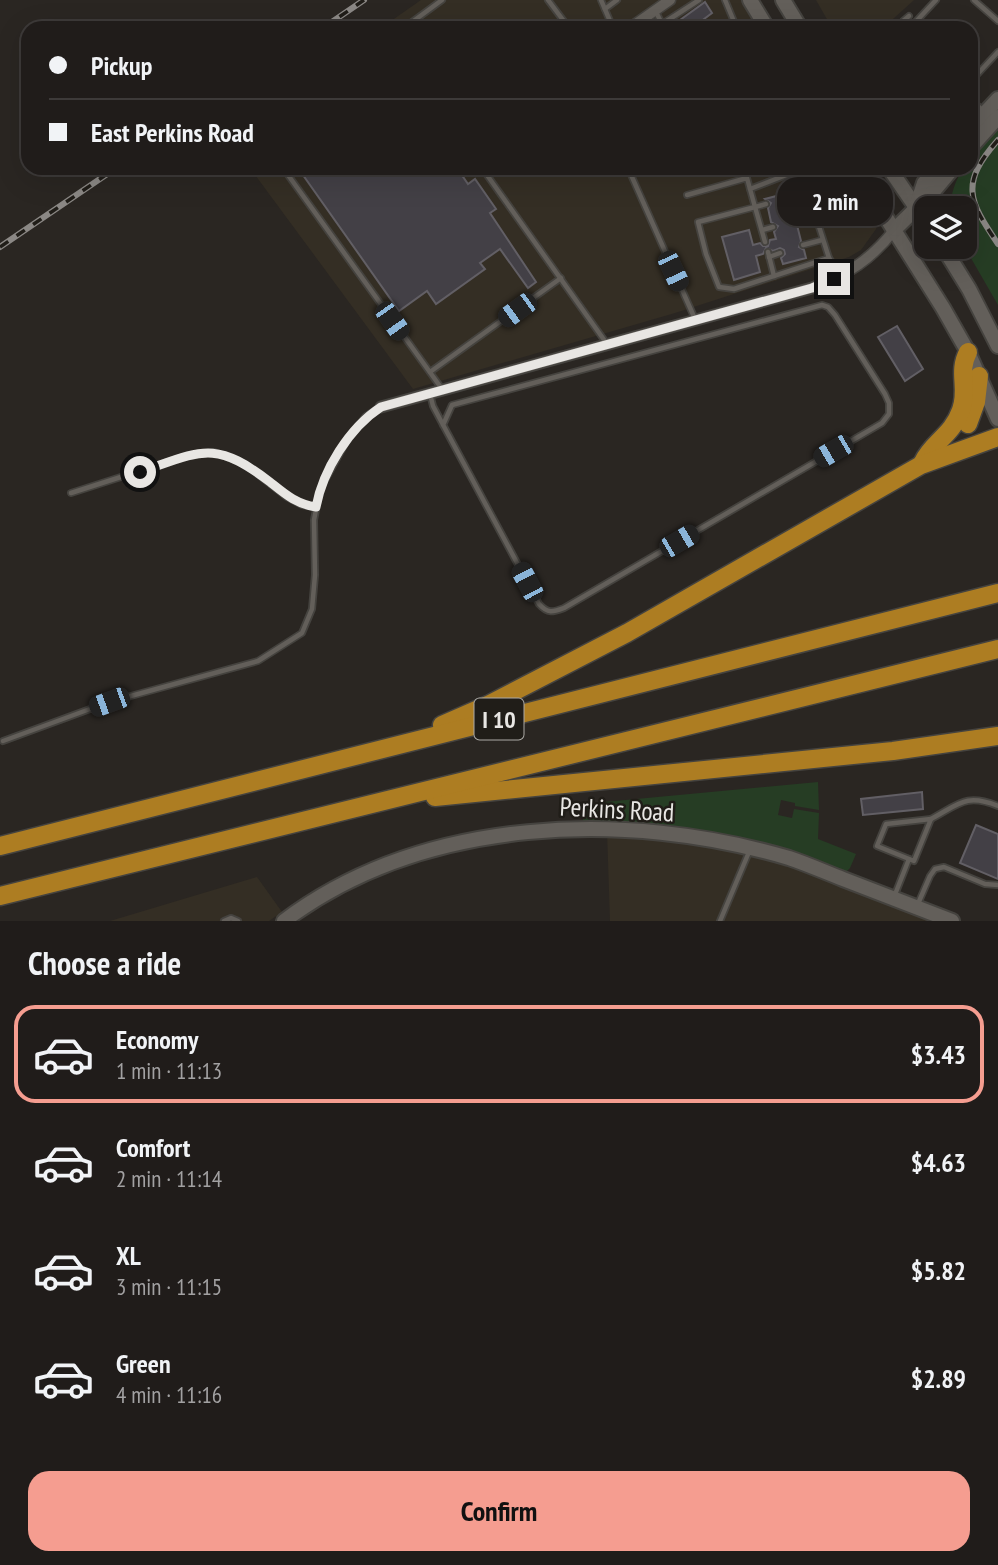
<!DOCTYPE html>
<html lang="en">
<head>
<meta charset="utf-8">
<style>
  :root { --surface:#201c1a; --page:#282523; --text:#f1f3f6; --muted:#a2a1a2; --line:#3d3a39; --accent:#f59d90 }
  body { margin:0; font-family:"PT Sans Narrow",sans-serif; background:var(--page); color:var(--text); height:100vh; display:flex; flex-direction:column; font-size:26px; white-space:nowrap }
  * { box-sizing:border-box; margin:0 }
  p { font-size:23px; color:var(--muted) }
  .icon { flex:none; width:38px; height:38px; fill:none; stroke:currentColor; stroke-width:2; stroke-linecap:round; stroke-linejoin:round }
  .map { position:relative; height:921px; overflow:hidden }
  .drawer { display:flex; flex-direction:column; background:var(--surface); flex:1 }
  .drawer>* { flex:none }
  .top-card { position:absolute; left:21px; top:21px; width:957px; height:154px; border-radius:21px; box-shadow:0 7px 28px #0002,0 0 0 2px var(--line); display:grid; align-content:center; height:154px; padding:0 28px; background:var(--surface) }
  .tools { position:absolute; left:914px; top:196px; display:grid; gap:14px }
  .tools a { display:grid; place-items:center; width:63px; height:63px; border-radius:14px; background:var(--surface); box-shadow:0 7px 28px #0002,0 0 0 2px var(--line); font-size:35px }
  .end { position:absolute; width:32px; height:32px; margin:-16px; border:9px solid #e8e6e3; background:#111; box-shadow:0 0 0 4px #111 }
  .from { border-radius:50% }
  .bubble { position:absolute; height:49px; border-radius:21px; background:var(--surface); box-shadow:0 7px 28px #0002,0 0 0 2px var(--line); font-size:23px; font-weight:700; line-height:49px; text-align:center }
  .car { position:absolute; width:21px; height:42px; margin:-21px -10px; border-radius:9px; box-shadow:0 0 5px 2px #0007; background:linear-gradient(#222 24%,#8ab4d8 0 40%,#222 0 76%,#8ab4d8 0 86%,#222 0) }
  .top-card b { display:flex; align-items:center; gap:24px; height:66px; font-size:26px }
  .top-card b+b { border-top:2px solid var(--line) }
  .top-card i { width:18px; height:18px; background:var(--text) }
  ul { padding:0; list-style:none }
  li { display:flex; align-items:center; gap:21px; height:98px; margin:0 14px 10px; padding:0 14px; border:4px solid transparent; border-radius:21px }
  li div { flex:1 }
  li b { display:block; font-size:26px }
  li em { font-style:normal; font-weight:700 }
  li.active { border-color:var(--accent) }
  li>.icon { width:63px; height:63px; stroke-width:1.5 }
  h2 { padding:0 28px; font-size:32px; line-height:84px }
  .button { display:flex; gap:14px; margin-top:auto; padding:14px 28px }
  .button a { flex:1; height:80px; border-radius:21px; background:var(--accent); color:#111; font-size:28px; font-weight:700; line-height:80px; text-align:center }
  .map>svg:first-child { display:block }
</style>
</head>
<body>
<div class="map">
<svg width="998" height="921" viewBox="0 0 998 921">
  <rect width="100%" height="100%" fill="#2a2622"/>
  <g fill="#342e24">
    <path d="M 421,0 L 742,0 L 759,28 L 381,28 Z"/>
    <path d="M 816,0 L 914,0 L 883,28 L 832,28 Z"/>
    <path d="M 250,168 L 847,168 L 873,209 L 877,223 L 876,229 L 861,250 L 849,257 L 675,313 L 413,389 Z"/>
    <path d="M 607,831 L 751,848 L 952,921 L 610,921 Z"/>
    <path d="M 257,877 L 282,912 L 269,921 L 110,921 Z"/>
  </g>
  <g fill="#263d24">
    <path d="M 998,129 L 998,305 L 964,246 L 964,208 L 950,208 C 951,194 955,180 964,168 L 971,168 L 971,158 Z"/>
    <path d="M 818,782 L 819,810 L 795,806 L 795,803 L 781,800 L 778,815 L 792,818 L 794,809 L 819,813 L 818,839 L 856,854 L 850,868 L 846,872 L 806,858 L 583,824 L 583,804 Z"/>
  </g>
  <g fill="#434046" stroke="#625f65" stroke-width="2">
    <path d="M 705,2 L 712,13 L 692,28 L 669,28 Z"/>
    <path d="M 298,168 L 457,168 L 468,184 L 475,179 L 496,209 L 490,213 L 536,282 L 528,288 L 500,249 L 480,263 L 485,269 L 436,304 L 427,291 L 399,311 Z"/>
    <path d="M 788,193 L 785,201 L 791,204 L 794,215 L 791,221 L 797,225 L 801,241 L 799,247 L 804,250 L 806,258 L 783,264 L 781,258 L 785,254 L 784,250 L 780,248 L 773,251 L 766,248 L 763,254 L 756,256 L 760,272 L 734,280 L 722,237 L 749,230 L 753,245 L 760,243 L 763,246 L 768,246 L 770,240 L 776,239 L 774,232 L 778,226 L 771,222 L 768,208 L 771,203 L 765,199 Z"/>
    <path d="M 897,326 L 923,369 L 905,381 L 878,337 Z"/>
    <path d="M 922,792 L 923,809 L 863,815 L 861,799 Z"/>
    <path d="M 976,825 L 998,834 L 998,879 L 960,863 Z"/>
  </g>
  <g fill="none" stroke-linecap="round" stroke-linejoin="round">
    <g stroke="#45433f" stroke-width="8">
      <g id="lane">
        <path d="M 548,0 L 569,28"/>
        <path d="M 601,0 L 613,28"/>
        <path d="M 725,0 L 735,24 L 739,28"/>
        <path d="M 974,0 L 998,21"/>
        <path d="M 605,9 L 617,0"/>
        <path d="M 655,10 L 664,28"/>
        <path d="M 662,24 L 699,0"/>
        <path d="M 404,28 L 442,0"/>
        <path d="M 743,28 L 759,22"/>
        <path d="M 904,28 L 903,21 L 909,16"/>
        <path d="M 910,28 L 936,0"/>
        <path d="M 971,81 L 998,52"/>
        <path d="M 971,99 L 983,111"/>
        <path d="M 283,168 L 442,389"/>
        <path d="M 482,168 L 607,344"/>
        <path d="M 628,168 L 695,319"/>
        <path d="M 801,168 L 794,172 L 815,214 L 864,184"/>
        <path d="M 794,172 L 750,189 L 755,207 L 698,222 L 706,254 L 719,287 L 734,289 L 829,258"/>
        <path d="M 687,195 L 747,178 L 750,189"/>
        <path d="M 790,199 L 806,196"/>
        <path d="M 796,220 L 815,214 L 829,258 L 841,275"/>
        <path d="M 762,230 L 773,227"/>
        <path d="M 765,242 L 755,207 L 766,204"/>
        <path d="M 803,245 L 822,240"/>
        <path d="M 768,252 L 774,276"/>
        <path d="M 769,257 L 780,253"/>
        <path d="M 430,372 L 561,278"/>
        <path d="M 430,394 L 433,406 L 539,604 C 548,614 553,612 564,608 L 882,423 L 889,414 L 889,403 L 885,394 L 835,315 L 828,307 L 822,305 L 452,405 L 443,425"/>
        <path d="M 71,493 L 183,457 L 214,452 L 245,464 L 287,497 L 302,505 L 316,507"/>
        <path d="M 3,741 L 109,702 L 258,661 L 302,633 L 312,609 L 315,575 L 314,520 L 320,489 L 346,442 L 366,416 L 380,407"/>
        <path d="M 931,819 L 914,861 L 877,846 L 886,824 Z"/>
        <path d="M 931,819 C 959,804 966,793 998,806"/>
        <path d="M 894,897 L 909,859"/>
        <path d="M 917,906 L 930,876 L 935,869 L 944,867 L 985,884 L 998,885"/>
        <path d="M 224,921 L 231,918 L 238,921"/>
        <path d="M 720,921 L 749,852"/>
      </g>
    </g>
    <g stroke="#45433f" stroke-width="13">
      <g id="street">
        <path d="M 630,28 L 670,0"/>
        <path d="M 381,407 L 812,288 C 848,274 871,260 895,229"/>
      </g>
    </g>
    <g stroke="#45433f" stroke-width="18">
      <g id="secondary">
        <path d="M 750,0 L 767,28"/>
        <path d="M 783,0 L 800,28"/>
        <path d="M 971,128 L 998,99"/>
        <path d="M 971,147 L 998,117"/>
        <path d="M 855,168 L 943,308 L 968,352 L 998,419"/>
        <path d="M 889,168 L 926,222"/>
        <path d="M 916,207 L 924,183 L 937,168"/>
        <path d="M 895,229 L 932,193 L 953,168"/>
        <path d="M 943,247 L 969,289 L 998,346"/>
        <path d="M 284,921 C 424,816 626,810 789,858 C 807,864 825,872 843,879 C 880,893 916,907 952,921"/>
      </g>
    </g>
    <g stroke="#45433f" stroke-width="21">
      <g id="highway">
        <path d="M 968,424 L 976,402 L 979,376"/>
        <path d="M 923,462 C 932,442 952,436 961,410 C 969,388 957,373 968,352"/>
        <path d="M 442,725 L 490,704 L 627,633 L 921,465 L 998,437"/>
        <path d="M 435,797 L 893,751 L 998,736"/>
        <path d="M 0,846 L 998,593"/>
        <path d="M 0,896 L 998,649"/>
      </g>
    </g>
    <use href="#lane" stroke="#635f5a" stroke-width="4.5"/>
    <use href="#street" stroke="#635f5a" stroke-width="10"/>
    <use href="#secondary" stroke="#635f5a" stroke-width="14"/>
    <use href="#highway" stroke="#ad7d22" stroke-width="18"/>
    <g stroke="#8b8885" stroke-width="6">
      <g id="rail">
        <path d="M 323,28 L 364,0"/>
        <path d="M 998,140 C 960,183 968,200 998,244"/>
        <path d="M 0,247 L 116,168"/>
      </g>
    </g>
    <use href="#rail" stroke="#201d18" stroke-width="3.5" stroke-dasharray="10" stroke-linecap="butt"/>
  </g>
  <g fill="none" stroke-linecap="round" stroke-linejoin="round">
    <path stroke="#e8e6e3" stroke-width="9" d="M 140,472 C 201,451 214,439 270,482 C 285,494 296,504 316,507 C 323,470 349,428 381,407 L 812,288 L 834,279"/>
  </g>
  <g text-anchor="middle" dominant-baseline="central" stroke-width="5" stroke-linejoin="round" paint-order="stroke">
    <rect fill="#201d18" stroke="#acaaa6" stroke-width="2" x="474.5" y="698.5" width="49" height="41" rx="5"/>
    <g font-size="24" font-weight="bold" fill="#e8e6e3">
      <text x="499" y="719">I 10</text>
    </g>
    <g font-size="26" fill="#e8e6e3" stroke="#201d18">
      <text transform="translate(617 809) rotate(3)">Perkins Road</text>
    </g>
  </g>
</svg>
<div class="tools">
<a><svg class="icon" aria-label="layers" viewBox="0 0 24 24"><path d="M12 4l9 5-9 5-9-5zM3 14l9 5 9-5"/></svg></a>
</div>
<i class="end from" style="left:140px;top:472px"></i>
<i class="end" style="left:834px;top:279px"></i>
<div class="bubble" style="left:777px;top:177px;width:116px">2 min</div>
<i class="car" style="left:673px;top:271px;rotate:155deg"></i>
<i class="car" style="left:517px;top:310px;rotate:234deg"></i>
<i class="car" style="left:392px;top:321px;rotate:145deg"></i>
<i class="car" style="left:833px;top:451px;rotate:240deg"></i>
<i class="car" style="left:679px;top:541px;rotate:60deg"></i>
<i class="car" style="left:527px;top:582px;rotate:332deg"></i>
<i class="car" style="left:109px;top:702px;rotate:250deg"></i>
<div class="top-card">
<b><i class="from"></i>Pickup</b>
<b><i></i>East Perkins Road</b>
</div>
</div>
<section class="drawer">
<h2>Choose a ride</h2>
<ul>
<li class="active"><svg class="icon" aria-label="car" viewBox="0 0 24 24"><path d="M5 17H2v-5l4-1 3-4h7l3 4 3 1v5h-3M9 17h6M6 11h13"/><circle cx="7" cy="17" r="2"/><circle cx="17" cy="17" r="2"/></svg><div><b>Economy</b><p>1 min · 11:13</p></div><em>$3.43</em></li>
<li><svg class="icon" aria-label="car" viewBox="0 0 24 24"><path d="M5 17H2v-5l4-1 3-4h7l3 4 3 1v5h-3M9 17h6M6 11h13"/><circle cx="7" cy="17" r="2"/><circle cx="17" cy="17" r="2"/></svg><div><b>Comfort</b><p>2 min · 11:14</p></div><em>$4.63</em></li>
<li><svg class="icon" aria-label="car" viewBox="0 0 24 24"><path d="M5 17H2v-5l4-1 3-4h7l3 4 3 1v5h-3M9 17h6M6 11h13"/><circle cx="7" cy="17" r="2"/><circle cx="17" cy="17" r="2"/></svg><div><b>XL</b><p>3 min · 11:15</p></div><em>$5.82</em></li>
<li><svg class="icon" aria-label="car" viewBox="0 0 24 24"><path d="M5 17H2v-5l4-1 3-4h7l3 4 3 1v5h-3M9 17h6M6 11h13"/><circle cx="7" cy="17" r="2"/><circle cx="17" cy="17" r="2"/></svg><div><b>Green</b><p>4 min · 11:16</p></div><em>$2.89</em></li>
</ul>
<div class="button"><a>Confirm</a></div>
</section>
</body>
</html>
